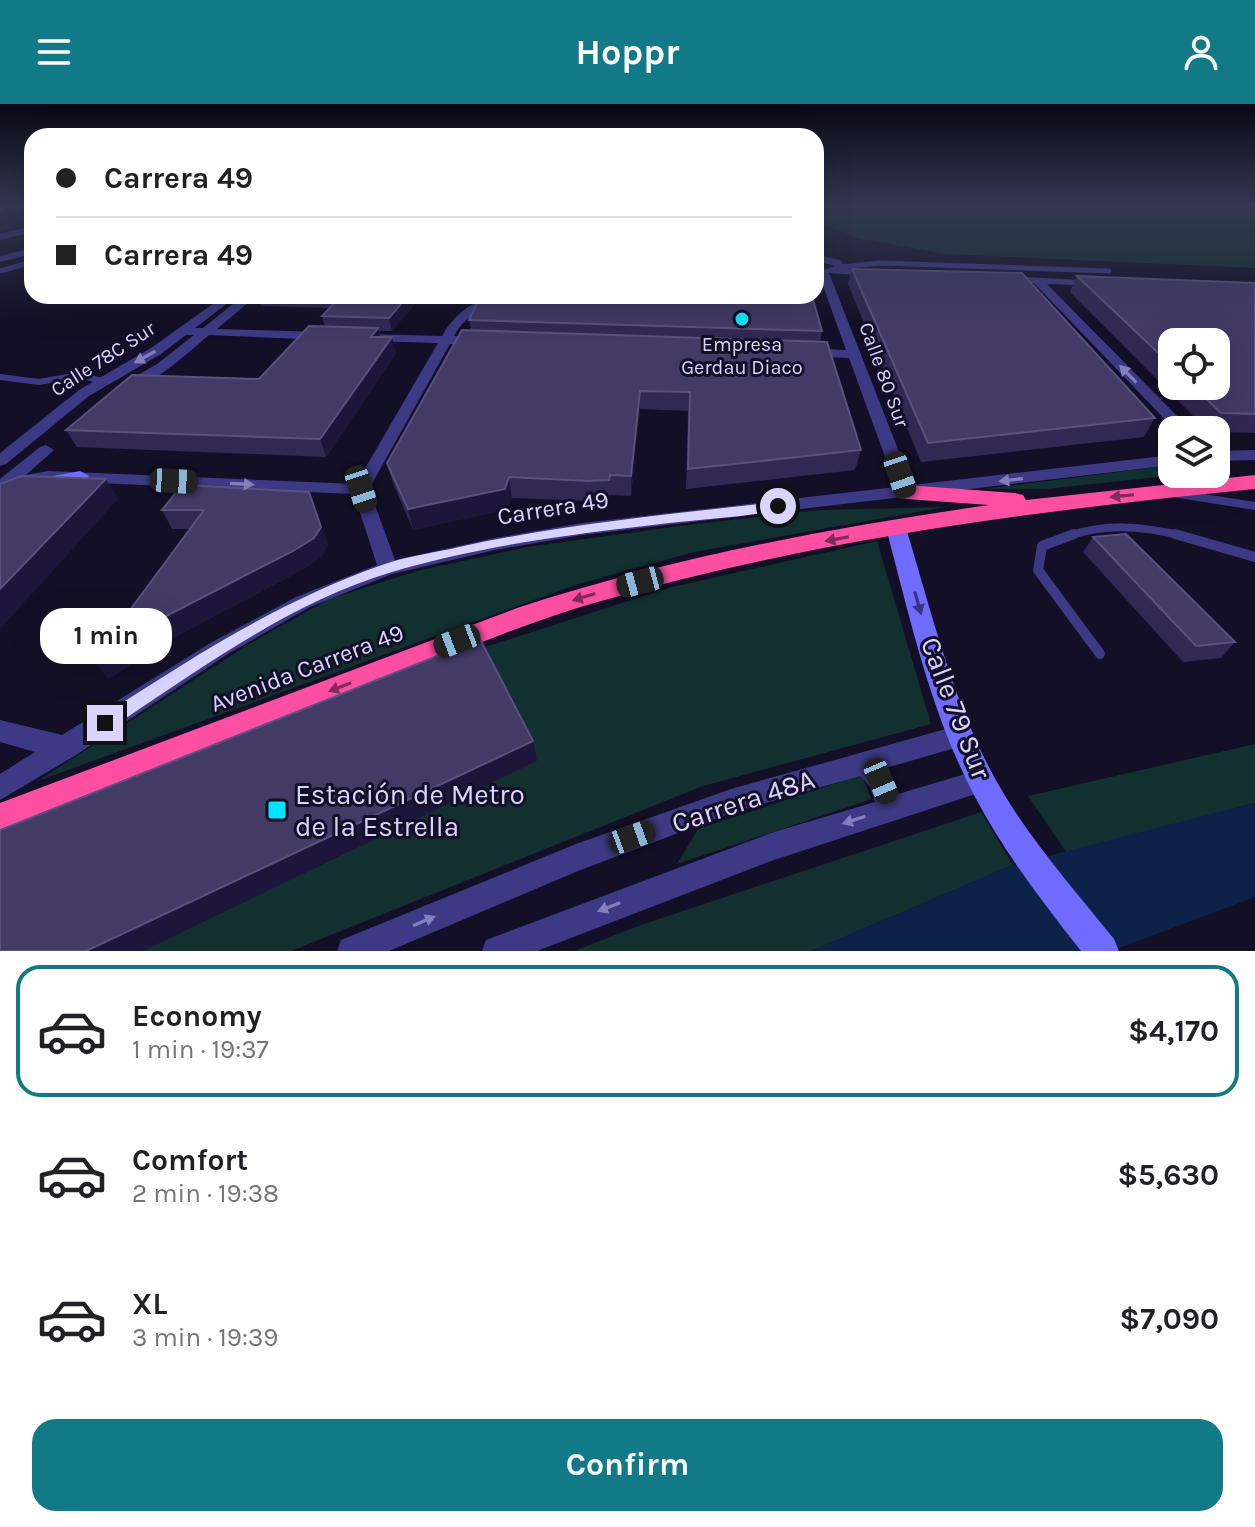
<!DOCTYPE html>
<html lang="en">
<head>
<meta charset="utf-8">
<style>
  :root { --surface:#fff; --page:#f2f2f2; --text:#202124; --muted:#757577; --line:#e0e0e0; --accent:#127987 }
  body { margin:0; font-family:Karla,sans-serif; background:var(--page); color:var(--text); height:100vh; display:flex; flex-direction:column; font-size:30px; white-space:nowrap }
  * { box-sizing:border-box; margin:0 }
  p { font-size:26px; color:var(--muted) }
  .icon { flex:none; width:44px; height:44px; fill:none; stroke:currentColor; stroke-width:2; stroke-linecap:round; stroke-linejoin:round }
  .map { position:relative; height:847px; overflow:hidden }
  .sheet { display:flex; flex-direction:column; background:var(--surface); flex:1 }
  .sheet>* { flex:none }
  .guide { position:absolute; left:24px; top:24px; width:800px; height:176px; border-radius:24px; box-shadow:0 8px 32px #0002; display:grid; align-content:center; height:176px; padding:0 32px; background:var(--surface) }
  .tools { position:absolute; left:1158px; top:224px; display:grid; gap:16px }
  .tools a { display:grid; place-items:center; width:72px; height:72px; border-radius:16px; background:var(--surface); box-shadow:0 8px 32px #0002; font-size:40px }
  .end { position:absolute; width:36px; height:36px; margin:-18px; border:10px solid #d9d4ff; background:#111; box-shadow:0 0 0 4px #111 }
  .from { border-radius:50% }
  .bubble { position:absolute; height:56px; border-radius:24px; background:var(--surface); box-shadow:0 8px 32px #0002; font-size:26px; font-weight:700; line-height:56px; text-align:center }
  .car { position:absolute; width:24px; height:48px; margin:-24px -12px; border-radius:10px; box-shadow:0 0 6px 2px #0007; background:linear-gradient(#222 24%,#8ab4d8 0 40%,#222 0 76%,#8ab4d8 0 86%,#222 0) }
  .guide b { display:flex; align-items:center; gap:28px; height:76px; font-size:30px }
  .guide b+b { border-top:2px solid var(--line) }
  .guide i { width:20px; height:20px; background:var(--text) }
  ul { padding:14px 0 0; list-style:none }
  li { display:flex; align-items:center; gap:24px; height:132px; margin:0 16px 12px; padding:0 16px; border:4px solid transparent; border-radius:24px }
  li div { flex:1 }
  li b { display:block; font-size:30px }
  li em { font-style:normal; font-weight:700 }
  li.active { border-color:var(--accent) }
  li>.icon { width:72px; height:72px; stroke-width:1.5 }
  .action { display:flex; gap:16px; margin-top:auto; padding:16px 32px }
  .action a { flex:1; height:92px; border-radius:24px; background:var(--accent); color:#fff; font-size:32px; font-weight:700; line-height:92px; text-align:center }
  header { display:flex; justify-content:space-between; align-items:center; height:104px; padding:0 32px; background:var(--accent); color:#fff; font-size:36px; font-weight:700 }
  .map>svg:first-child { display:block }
</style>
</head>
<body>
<header><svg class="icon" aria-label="menu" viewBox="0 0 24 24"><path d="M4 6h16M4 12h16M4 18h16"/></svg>Hoppr<svg class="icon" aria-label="person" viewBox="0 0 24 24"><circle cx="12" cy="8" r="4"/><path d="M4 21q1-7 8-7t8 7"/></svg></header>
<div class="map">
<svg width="1255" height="847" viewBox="0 0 1255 847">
  <rect width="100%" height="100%" fill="#130f26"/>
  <g fill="#12302f">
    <path d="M 816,101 L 1255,101 L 1255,164 L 945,150 L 862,135 L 816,118 Z"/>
    <path d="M 1172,361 L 1172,370 L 1186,370 L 1046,385 L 984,385 Z"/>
    <path d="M 945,403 L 694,448 L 575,481 L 38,677 L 249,540 L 329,495 L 417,467 L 527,443 L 679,422 L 820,406 Z"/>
    <path d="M 877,437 L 931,620 L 703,682 L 291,847 L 143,847 L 451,554 L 672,483 Z"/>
    <path d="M 1255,640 L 1255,699 L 1066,748 L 1028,692 Z"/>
    <path d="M 861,671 L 872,695 L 677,760 L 698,725 Z"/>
    <path d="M 981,708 L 1013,761 L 811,847 L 574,847 L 641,821 Z"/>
  </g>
  <path fill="#0c2248" d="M 1255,699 L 1255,793 L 1111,847 L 811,847 L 1013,761 Z"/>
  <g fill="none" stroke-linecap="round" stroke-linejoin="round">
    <path stroke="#0c2248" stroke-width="3" d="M 0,125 L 32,112"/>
    <g stroke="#3d3a85" stroke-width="5">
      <path d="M 2,106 L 3,101"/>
      <path d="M 840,163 L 880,159 L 1109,167"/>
      <path d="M 0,167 L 32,158"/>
    </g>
    <path stroke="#3d3a85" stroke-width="6" d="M 0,273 L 39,278 L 79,271 L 102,277"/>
    <g stroke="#3d3a85" stroke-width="8">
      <path d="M 1179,390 L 1255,402"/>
      <path d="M 1068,432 C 1109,419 1141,422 1183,432"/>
    </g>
    <g stroke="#3d3a85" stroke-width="10">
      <path d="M 1074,430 L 1042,442 L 1038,466 L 1100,550"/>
      <path d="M 1175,430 L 1255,453"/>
    </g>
    <g fill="#3d3a85" fill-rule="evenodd">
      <path d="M 32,122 L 32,128 L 0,136 L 0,130 Z"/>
      <path d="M 32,144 L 32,150 L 0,158 L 0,152 Z"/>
      <path d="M 816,151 L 841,156 L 845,165 L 873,166 L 878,169 L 873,172 L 829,169 L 912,381 L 1172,351 L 1172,361 L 582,431 L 495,446 L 392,470 L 310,503 L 228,550 L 76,651 L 0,696 L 0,670 L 35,648 L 0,638 L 0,616 L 62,631 L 212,538 L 296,493 L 377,461 L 354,390 L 48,377 L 0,385 L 0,375 L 40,343 L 46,341 L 54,346 L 26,371 L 48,367 L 356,380 L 438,239 L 370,237 L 366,236 L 366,230 L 442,232 C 457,206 478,192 509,192 C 486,208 470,204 454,232 L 480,233 L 486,237 L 480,241 L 450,240 L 369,385 L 395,456 L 495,434 L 582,419 L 896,383 L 849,254 L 805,252 L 799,248 L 805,244 L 846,246 L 818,168 L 835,162 L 816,157 Z"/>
      <path d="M 1006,172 L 1101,177 L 1101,181 L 1097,182 L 1047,180 L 1191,326 L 1175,326 L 1034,179 L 1002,177 L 1002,173 Z"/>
      <path d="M 224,192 L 237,192 L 195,224 L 203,224 L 243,192 L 256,192 L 217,225 L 324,228 L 330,232 L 324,236 L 209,231 C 191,246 147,288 124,285 L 124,279 L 157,260 L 194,231 L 186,231 L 161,250 L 89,292 L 6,360 L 0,362 L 0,349 L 79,286 L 151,244 Z"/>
      <path d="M 1255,346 L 1255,356 L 1216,357 L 1216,347 Z"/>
      <path d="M 960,621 L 969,624 L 972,632 L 969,640 L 886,664 L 898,690 L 982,665 L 991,669 L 995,677 L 991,685 L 774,756 L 537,847 L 482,847 L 486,836 L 497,832 L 774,728 L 875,698 L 870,683 L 860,672 L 731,709 L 578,767 L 389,847 L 337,847 L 341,836 L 576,740 L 731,685 Z"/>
    </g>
    <g fill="#6f6bff" fill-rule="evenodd">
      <path d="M 80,367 L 89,372 L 86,376 L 0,394 L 0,382 Z"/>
      <path d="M 896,417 L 906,424 C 931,506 951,591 991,667 C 1023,728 1071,781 1114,835 L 1119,847 L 1081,847 C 1042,797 1003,747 974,691 C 930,607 910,514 886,424 Z"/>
    </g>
    <path fill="#ff4fa3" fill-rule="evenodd" d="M 1255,371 L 1255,385 C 1032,407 810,436 594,499 C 512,523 433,558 354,590 C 236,638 118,686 0,733 L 0,699 L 517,504 C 670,454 829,424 989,401 L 906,395 L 898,393 L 895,388 L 898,383 L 906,381 L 1015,389 L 1023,391 L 1026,396 Z"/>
  </g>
  <g fill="#312854" fill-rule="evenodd">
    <path d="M 852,165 L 1155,314 L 1144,333 L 921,358 L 848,180 Z"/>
    <path d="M 1077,172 L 1255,179 L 1255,329 L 1216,328 L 1216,326 L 1207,326 L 1070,188 ZM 1172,238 L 1216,282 L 1172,282 Z"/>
    <path d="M 257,192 L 412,192 L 414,201 L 392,227 L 379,227 L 380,233 L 396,249 L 326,353 L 77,343 L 66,326 L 259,275 L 325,223 L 322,212 L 330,204 L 261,202 Z"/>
    <path d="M 412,192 L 467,192 L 451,198 L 443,195 L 428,199 Z"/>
    <path d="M 469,216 L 822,227 L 820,238 L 861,346 L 855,366 L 686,385 L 688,307 L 640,305 L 631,392 L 610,391 L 610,396 L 589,397 L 512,394 L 508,405 L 413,426 L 393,379 L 387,359 L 471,226 Z"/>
    <path d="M 182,381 L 328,441 L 321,453 L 302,466 L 184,528 L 108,575 L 191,425 L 172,425 L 162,406 Z"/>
    <path d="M 1093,433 L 1235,538 L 1221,554 L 1183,558 L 1083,448 Z"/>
  </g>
  <g fill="#1d163a">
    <path d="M 408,192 L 412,192 L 414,201 L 392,227 L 389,214 Z"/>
    <path d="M 426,192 L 443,192 L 443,195 L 428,199 Z"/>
    <path d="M 449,192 L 467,192 L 451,198 Z"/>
    <path d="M 378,224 L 382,240 L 371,233 Z"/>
    <path d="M 392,233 L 396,249 L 326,353 L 320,335 Z"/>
    <path d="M 640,287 L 640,305 L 631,392 L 631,372 Z"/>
    <path d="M 509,373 L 512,394 L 508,405 L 413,426 L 408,405 Z"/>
    <path d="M 106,375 L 118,395 L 0,525 L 0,485 Z"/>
    <path d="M 309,388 L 328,441 L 321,453 L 302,466 L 184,528 L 108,575 L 93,556 Z"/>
    <path d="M 533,637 L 537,657 L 143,847 L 86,847 Z"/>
  </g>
  <g fill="#433a66" stroke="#5a527e" stroke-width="2">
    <path d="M 852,165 L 1022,169 L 1155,314 L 928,339 Z"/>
    <path d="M 1077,172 L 1255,179 L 1255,310 L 1221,309 L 1193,282 L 1216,282 L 1216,238 L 1172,238 L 1172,262 Z"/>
    <path d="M 341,192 L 408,192 L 389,214 L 322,212 Z"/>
    <path d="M 485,192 L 812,192 L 822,227 L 469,216 L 479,195 Z"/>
    <path d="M 309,222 L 378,224 L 371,233 L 392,233 L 320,335 L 66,326 L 132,271 L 259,275 Z"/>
    <path d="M 462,226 L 827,238 L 861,346 L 688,365 L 690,288 L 640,287 L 631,372 L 610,371 L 609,376 L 588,377 L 509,373 L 505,385 L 408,405 L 387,359 Z"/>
    <path d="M 22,372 L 106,375 L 0,485 L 0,380 Z"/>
    <path d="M 182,381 L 309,388 L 321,423 L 314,434 L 293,447 L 172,509 L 93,556 L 204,406 L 162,406 Z"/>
    <path d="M 1126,430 L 1235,538 L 1196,542 L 1093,433 Z"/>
    <path d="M 480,535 L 533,637 L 86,847 L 0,847 L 0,726 Z"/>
  </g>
  <defs><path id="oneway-solid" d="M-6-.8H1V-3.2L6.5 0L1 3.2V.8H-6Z" transform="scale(2)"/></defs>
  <g fill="#837fbc">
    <use href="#oneway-solid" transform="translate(145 253) rotate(151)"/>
    <use href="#oneway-solid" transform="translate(1128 270) rotate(-134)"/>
    <use href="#oneway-solid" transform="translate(1011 376) rotate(173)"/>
    <use href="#oneway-solid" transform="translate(242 380) rotate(3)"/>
    <use href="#oneway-solid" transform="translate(854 716) rotate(162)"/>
    <use href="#oneway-solid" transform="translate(609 803) rotate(159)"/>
    <use href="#oneway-solid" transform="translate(424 817) rotate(-23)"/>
  </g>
  <g fill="#7d2c5e">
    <use href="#oneway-solid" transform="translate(1122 392) rotate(174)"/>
    <use href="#oneway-solid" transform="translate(837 435) rotate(169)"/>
    <use href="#oneway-solid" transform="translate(584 493) rotate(163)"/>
    <use href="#oneway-solid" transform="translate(340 583) rotate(159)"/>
  </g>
  <use fill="#38347d" href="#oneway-solid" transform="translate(918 499) rotate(74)"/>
  <linearGradient id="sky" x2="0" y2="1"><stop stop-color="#0a0815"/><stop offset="0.46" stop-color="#333752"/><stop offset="1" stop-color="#333752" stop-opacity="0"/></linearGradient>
  <rect width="1255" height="219" fill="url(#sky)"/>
  <path fill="#d9d4ff" d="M 778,398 L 784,402 L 782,405 C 743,414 701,415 661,420 C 572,430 479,442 392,468 C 290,498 199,566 111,624 L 105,626 L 97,619 L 99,614 C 190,555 279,497 382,461 C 406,452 434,449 459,443 C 564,420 671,410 778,398 Z"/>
  <g fill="#00e5ff" stroke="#130f26" stroke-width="3">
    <circle cx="742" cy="215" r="8"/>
    <rect x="267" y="696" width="20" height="20" rx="4"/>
  </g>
  <g text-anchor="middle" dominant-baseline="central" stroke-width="6" stroke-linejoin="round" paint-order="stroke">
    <g font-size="20" fill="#d9d4ff" stroke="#130f26">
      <text x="742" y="240">Empresa<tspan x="742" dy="23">Gerdau Diaco</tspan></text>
    </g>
    <g font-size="20" fill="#d9d4ff" stroke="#130f26">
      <text transform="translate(103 255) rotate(-33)">Calle 78C Sur</text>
      <text transform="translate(884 271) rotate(70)">Calle 80 Sur</text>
    </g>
    <g font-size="24" fill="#d9d4ff" stroke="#130f26">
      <text transform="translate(553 404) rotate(-9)">Carrera 49</text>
      <text transform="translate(307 564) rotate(-21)">Avenida Carrera 49</text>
    </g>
    <g font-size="28" fill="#d9d4ff" stroke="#130f26">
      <text transform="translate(956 604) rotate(69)">Calle 79 Sur</text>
      <text transform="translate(743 697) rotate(-18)">Carrera 48A</text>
    </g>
    <g font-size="28" fill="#d9d4ff" stroke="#130f26" text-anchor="start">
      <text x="295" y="690">Estación de Metro<tspan x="295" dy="32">de la Estrella</tspan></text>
    </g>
  </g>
</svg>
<div class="tools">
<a><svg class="icon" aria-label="locate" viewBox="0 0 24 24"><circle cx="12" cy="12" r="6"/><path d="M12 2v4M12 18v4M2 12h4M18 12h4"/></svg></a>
<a><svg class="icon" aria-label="layers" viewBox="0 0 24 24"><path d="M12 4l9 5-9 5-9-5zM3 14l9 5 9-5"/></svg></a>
</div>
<i class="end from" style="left:778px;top:402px"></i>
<i class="end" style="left:105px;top:619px"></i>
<div class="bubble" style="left:40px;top:504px;width:132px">1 min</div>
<i class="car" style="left:900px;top:371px;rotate:161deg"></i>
<i class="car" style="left:174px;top:377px;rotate:93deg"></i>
<i class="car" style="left:361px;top:385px;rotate:162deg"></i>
<i class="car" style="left:640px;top:478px;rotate:255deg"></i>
<i class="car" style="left:457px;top:537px;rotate:249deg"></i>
<i class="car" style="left:881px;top:677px;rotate:157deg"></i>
<i class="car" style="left:632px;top:733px;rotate:70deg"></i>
<div class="guide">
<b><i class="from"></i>Carrera 49</b>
<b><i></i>Carrera 49</b>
</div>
</div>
<section class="sheet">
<ul>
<li class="active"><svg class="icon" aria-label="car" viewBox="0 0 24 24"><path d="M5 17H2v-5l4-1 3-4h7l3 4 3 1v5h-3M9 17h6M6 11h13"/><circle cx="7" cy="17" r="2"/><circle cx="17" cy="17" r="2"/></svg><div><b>Economy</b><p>1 min · 19:37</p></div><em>$4,170</em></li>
<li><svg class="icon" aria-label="car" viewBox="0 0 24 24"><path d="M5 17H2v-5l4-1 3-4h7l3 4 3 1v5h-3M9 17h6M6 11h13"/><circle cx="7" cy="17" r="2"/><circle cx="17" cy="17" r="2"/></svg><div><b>Comfort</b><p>2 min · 19:38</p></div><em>$5,630</em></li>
<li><svg class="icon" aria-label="car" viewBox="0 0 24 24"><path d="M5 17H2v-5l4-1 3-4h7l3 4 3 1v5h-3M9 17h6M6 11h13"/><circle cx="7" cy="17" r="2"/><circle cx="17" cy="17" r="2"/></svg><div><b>XL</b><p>3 min · 19:39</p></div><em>$7,090</em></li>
</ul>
<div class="action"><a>Confirm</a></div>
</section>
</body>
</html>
